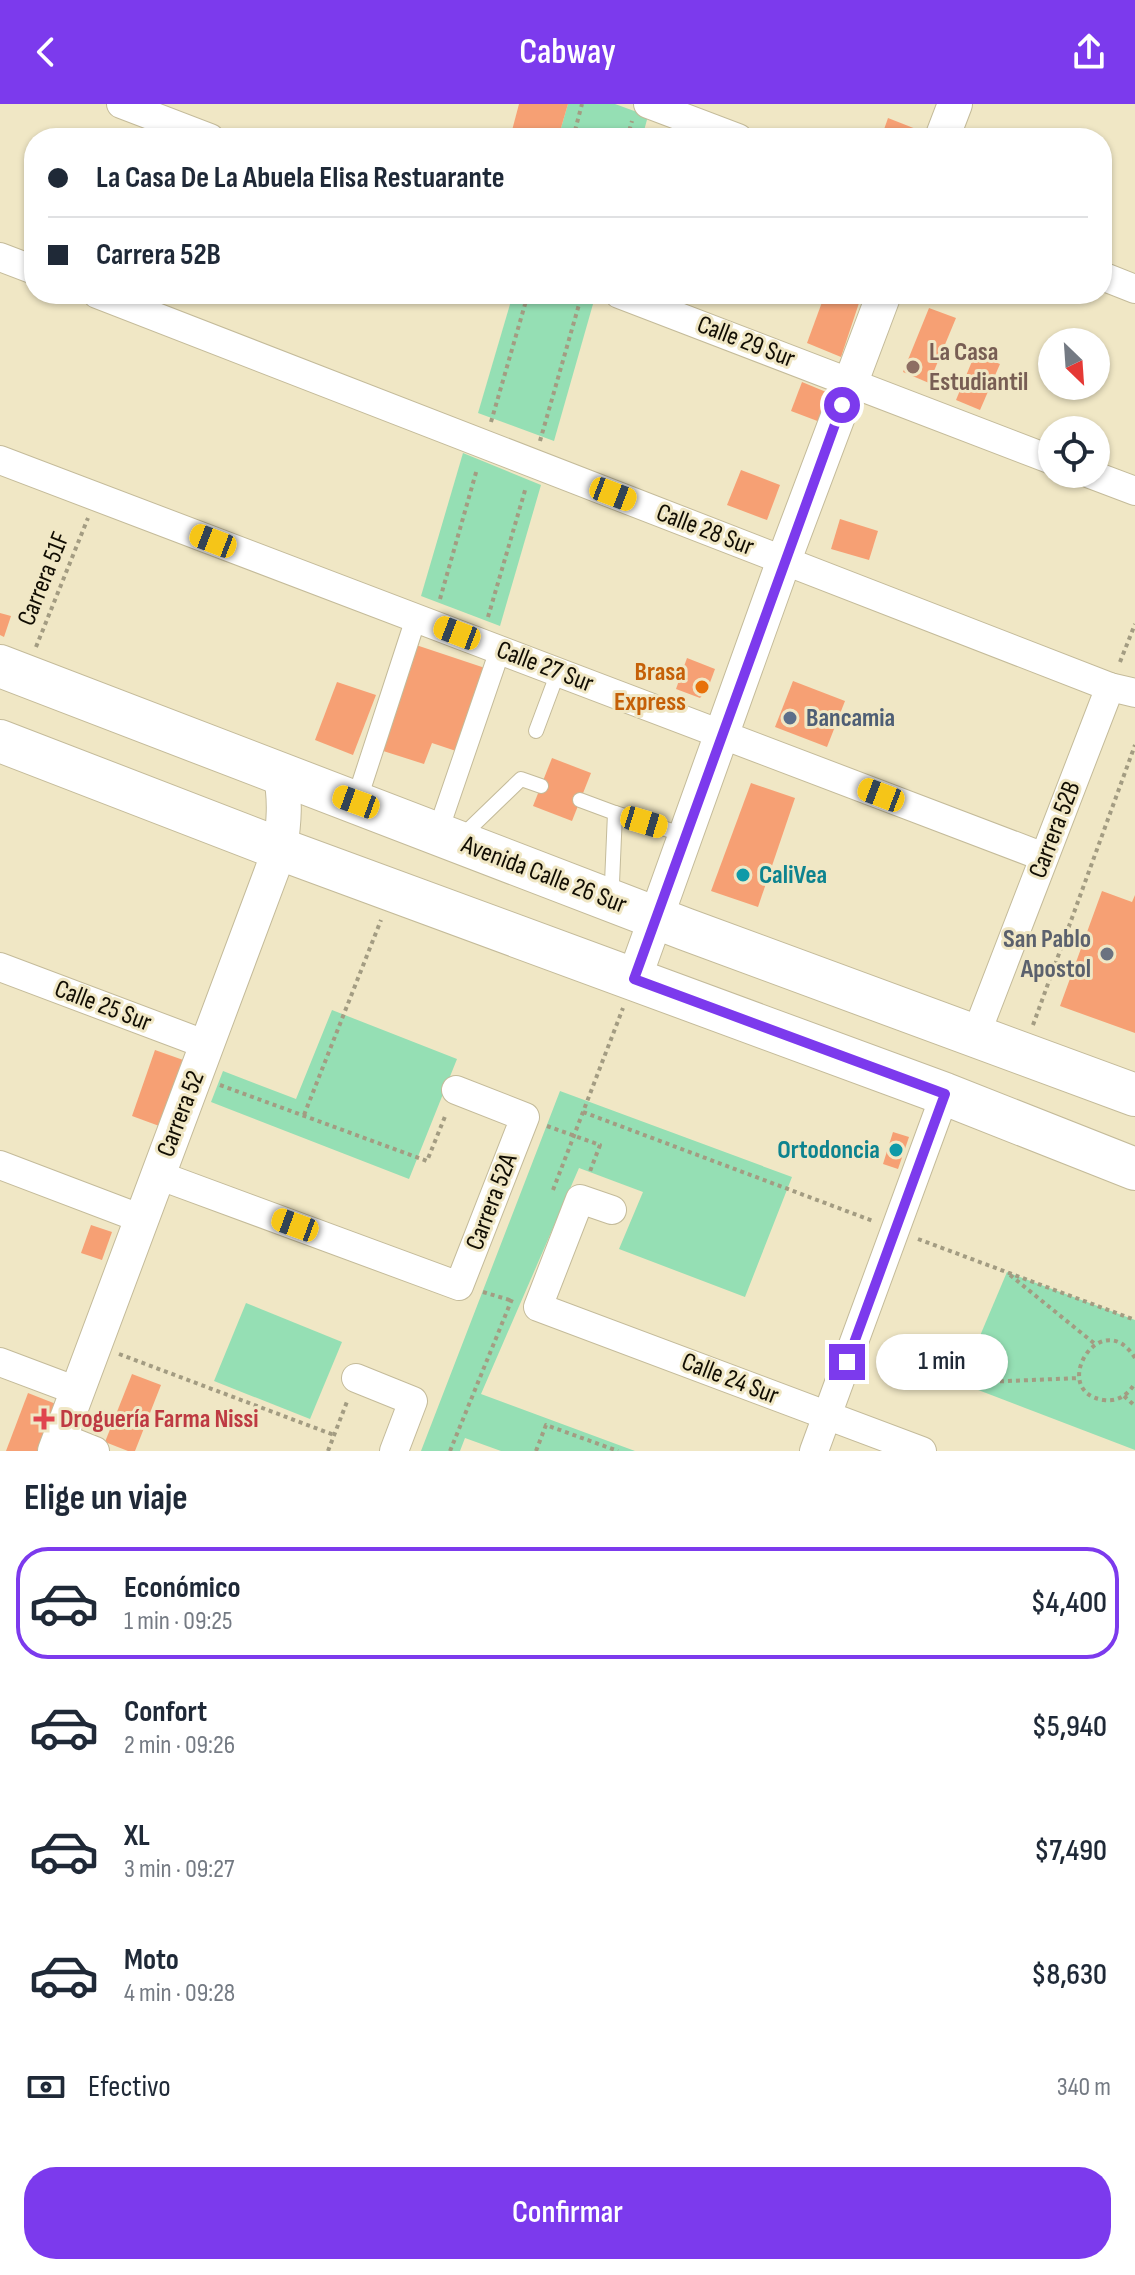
<!DOCTYPE html>
<html lang="es">
<head>
<meta charset="utf-8">
<style>
  :root { --surface:#fff; --page:#f6f6f7; --text:#1f2937; --muted:#747a83; --line:#e0e1e3; --accent:#7c3aed }
  body { margin:0; font-family:"Sofia Sans Condensed",sans-serif; background:var(--page); color:var(--text); height:100vh; display:flex; flex-direction:column; font-size:30px; white-space:nowrap }
  * { box-sizing:border-box; margin:0 }
  p { font-size:26px; color:var(--muted) }
  .icon { flex:none; width:44px; height:44px; fill:none; stroke:currentColor; stroke-width:2; stroke-linecap:round; stroke-linejoin:round }
  .map { position:relative; height:1347px; overflow:hidden }
  .sheet { display:flex; flex-direction:column; background:var(--surface); flex:1 }
  .sheet>* { flex:none }
  .banner { position:absolute; left:24px; top:24px; width:1088px; height:176px; border-radius:32px; box-shadow:0 2px 6px #0004; display:grid; align-content:center; height:176px; padding:0 24px; background:var(--surface) }
  .needle { width:52px; rotate:155deg }
  .fabs { position:absolute; left:1038px; top:224px; display:grid; gap:16px }
  .fabs a { display:grid; place-items:center; width:72px; height:72px; border-radius:50%; background:var(--surface); box-shadow:0 2px 6px #0004; font-size:40px }
  .end { position:absolute; width:36px; height:36px; margin:-18px; border:10px solid #7c3aed; background:#fff; box-shadow:0 0 0 4px #fff }
  .from { border-radius:50% }
  .bubble { position:absolute; height:56px; border-radius:28px; background:var(--surface); box-shadow:0 2px 6px #0004; font-size:26px; font-weight:600; line-height:56px; text-align:center }
  .car { position:absolute; width:24px; height:48px; margin:-24px -12px; border-radius:10px; box-shadow:0 0 6px 2px #0007; background:linear-gradient(#f5c518 24%,#345 0 40%,#f5c518 0 76%,#345 0 86%,#f5c518 0) }
  .banner b { display:flex; align-items:center; gap:28px; height:76px; font-size:30px }
  .banner b+b { border-top:2px solid var(--line) }
  .banner i { width:20px; height:20px; background:var(--text) }
  ul { padding:0; list-style:none }
  li { display:flex; align-items:center; gap:24px; height:112px; margin:0 16px 12px; padding:0 8px; border:4px solid transparent; border-radius:32px }
  li div { flex:1 }
  li b { display:block; font-size:30px }
  li em { font-style:normal; font-weight:600 }
  li.on { border-color:var(--accent) }
  li>.icon { width:72px; height:72px; stroke-width:1.5 }
  h2 { padding:0 24px; font-size:36px; line-height:96px }
  .pay { display:flex; align-items:center; gap:20px; height:88px; padding:0 24px; font-size:30px }
  .pay p { margin-inline-start:auto }
  .cta { display:flex; gap:16px; margin-top:auto; padding:16px 24px }
  .cta a { flex:1; height:92px; border-radius:32px; background:var(--accent); color:#fff; font-size:32px; font-weight:600; line-height:92px; text-align:center }
  header { display:flex; justify-content:space-between; align-items:center; height:104px; padding:0 24px; background:var(--accent); color:#fff; font-size:36px; font-weight:600 }
  .map>svg:first-child { display:block }
</style>
</head>
<body>
<header><svg class="icon" aria-label="back" viewBox="0 0 24 24"><path d="M15 5l-7 7 7 7"/></svg>Cabway<svg class="icon" aria-label="share" viewBox="0 0 24 24"><path d="M12 15V3M7 8l5-5 5 5M5 13v7h14v-7"/></svg></header>
<div class="map">
<svg width="1135" height="1347" viewBox="0 0 1135 1347">
  <rect width="100%" height="100%" fill="#f0e7c5"/>
  <g fill="#95dfb4">
    <path d="M 568,0 L 615,0 L 648,12 L 642,34 L 558,34 Z"/>
    <path d="M 513,190 L 589,190 L 595,193 L 554,337 L 478,309 Z"/>
    <path d="M 463,349 L 541,381 L 500,522 L 421,492 Z"/>
    <path d="M 332,906 L 457,955 L 409,1075 L 211,998 L 223,967 L 296,995 Z"/>
    <path d="M 560,987 L 792,1073 L 745,1193 L 619,1145 L 643,1088 L 579,1064 L 481,1290 L 635,1347 L 501,1347 L 465,1334 L 460,1347 L 421,1347 Z"/>
    <path d="M 1007,1168 L 1135,1216 L 1135,1346 L 960,1279 Z"/>
    <path d="M 246,1199 L 342,1238 L 310,1315 L 214,1277 Z"/>
  </g>
  <g fill="#f6a074">
    <path d="M 519,0 L 568,0 L 558,34 L 510,34 Z"/>
    <path d="M 888,14 L 916,25 L 913,34 L 881,34 Z"/>
    <path d="M 825,190 L 862,190 L 841,253 L 807,239 Z"/>
    <path d="M 929,204 L 956,214 L 929,279 L 903,268 Z"/>
    <path d="M 975,250 L 1000,260 L 980,306 L 956,296 Z"/>
    <path d="M 802,278 L 831,290 L 820,318 L 791,307 Z"/>
    <path d="M 741,366 L 780,381 L 767,416 L 727,401 Z"/>
    <path d="M 840,415 L 878,427 L 869,456 L 831,445 Z"/>
    <path d="M 0,509 L 11,512 L 4,533 L 0,531 Z"/>
    <path d="M 413,540 L 488,565 L 459,648 L 432,639 L 424,660 L 377,645 Z"/>
    <path d="M 687,554 L 715,565 L 708,584 L 700,594 L 676,585 Z"/>
    <path d="M 793,577 L 845,597 L 827,643 L 775,623 Z"/>
    <path d="M 337,578 L 376,591 L 353,651 L 315,636 Z"/>
    <path d="M 552,654 L 591,669 L 572,717 L 533,702 Z"/>
    <path d="M 751,679 L 795,694 L 758,803 L 711,787 Z"/>
    <path d="M 1102,787 L 1132,798 L 1135,791 L 1135,929 L 1060,902 Z"/>
    <path d="M 155,946 L 186,957 L 162,1023 L 132,1012 Z"/>
    <path d="M 893,1028 L 909,1033 L 898,1065 L 883,1060 Z"/>
    <path d="M 91,1121 L 112,1128 L 102,1156 L 81,1149 Z"/>
    <path d="M 132,1270 L 161,1281 L 135,1347 L 128,1347 L 105,1338 Z"/>
    <path d="M 28,1289 L 56,1300 L 38,1347 L 6,1347 Z"/>
  </g>
  <g fill="none" stroke-linecap="round" stroke-linejoin="round">
    <g stroke="#c4bb9a" stroke-width="16">
      <g id="service">
        <path d="M 536,627 L 558,568"/>
        <path d="M 580,696 L 615,709 L 612,779 L 618,792"/>
        <path d="M 615,709 L 672,727 L 687,723"/>
        <path d="M 462,732 L 521,675 L 541,682"/>
      </g>
    </g>
    <g stroke="#c4bb9a" stroke-width="22">
      <g id="pedestrian">
        <path d="M 356,698 L 416,514"/>
        <path d="M 437,730 L 500,546"/>
      </g>
    </g>
    <g stroke="#c4bb9a" stroke-width="30">
      <g id="minor">
        <path d="M 121,0 L 210,34"/>
        <path d="M 648,0 L 738,34"/>
        <path d="M 0,153 L 34,166"/>
        <path d="M 1102,172 L 1135,185"/>
        <path d="M 97,190 L 1110,583 L 1135,589"/>
        <path d="M 619,190 L 1052,356"/>
        <path d="M 0,356 L 1044,753"/>
        <path d="M 1090,370 L 1135,387"/>
        <path d="M 0,863 L 207,941"/>
        <path d="M 975,933 L 1110,583"/>
        <path d="M 0,1061 L 142,1115"/>
        <path d="M 158,1071 L 459,1182 L 525,1013 L 456,986"/>
        <path d="M 612,1106 L 580,1095 L 538,1203 L 922,1347"/>
        <path d="M 0,1258 L 77,1287"/>
        <path d="M 356,1274 L 413,1297 L 394,1347"/>
        <path d="M 60,1333 L 95,1347"/>
        <path d="M 814,1347 L 945,990"/>
      </g>
    </g>
    <g stroke="#c4bb9a" stroke-width="36">
      <g id="tertiary">
        <path d="M 942,34 L 955,0"/>
        <path d="M 634,875 L 784,456 L 884,190"/>
        <path d="M 55,1347 L 280,745 C 284,719 286,695 280,669"/>
      </g>
    </g>
    <g stroke="#c4bb9a" stroke-width="44">
      <g id="primary">
        <path d="M 0,562 L 685,825 L 1135,991"/>
        <path d="M 0,637 L 280,745 L 945,990 L 1135,1065"/>
      </g>
    </g>
    <g stroke="#a39c82" stroke-width="4" stroke-dasharray="4 4" stroke-linecap="butt">
      <path d="M 573,34 L 582,0"/>
      <path d="M 627,34 L 632,17"/>
      <path d="M 491,318 L 528,190"/>
      <path d="M 540,337 L 582,190"/>
      <path d="M 440,495 L 477,365"/>
      <path d="M 488,513 L 526,383"/>
      <path d="M 36,543 L 88,414"/>
      <path d="M 1120,558 L 1135,520"/>
      <path d="M 1033,921 L 1135,641"/>
      <path d="M 220,981 L 427,1057 L 446,1010"/>
      <path d="M 583,1008 L 873,1117"/>
      <path d="M 304,1011 L 381,816"/>
      <path d="M 547,1022 L 600,1041 L 589,1070"/>
      <path d="M 553,1086 L 623,904"/>
      <path d="M 918,1135 L 1135,1216"/>
      <path d="M 1010,1171 L 1095,1240"/>
      <path d="M 483,1188 L 513,1197"/>
      <path d="M 119,1250 L 334,1331"/>
      <path d="M 1135,1254 C 1101,1199 1047,1288 1104,1296 C 1118,1298 1128,1291 1135,1279"/>
      <path d="M 960,1279 L 1079,1274"/>
      <path d="M 1124,1292 L 1135,1302"/>
      <path d="M 328,1347 L 348,1295"/>
      <path d="M 450,1347 L 512,1195"/>
      <path d="M 536,1347 L 546,1321 L 618,1347"/>
    </g>
    <use href="#service" stroke="#fff" stroke-width="14"/>
    <use href="#pedestrian" stroke="#fff" stroke-width="20"/>
    <use href="#minor" stroke="#fff" stroke-width="28"/>
    <use href="#tertiary" stroke="#fff" stroke-width="34"/>
    <use href="#primary" stroke="#fff" stroke-width="42"/>
  </g>
  <g fill="none" stroke-linecap="round" stroke-linejoin="round">
    <path stroke="#7c3aed" stroke-width="10" d="M 842,301 L 634,875 L 945,990 L 847,1258"/>
  </g>
  <circle fill="#8d6e63" stroke="#f0e7c5" stroke-width="3" cx="913" cy="263" r="8"/>
  <circle fill="#e8710a" stroke="#f0e7c5" stroke-width="3" cx="702" cy="583" r="8"/>
  <circle fill="#5c6f8a" stroke="#f0e7c5" stroke-width="3" cx="790" cy="614" r="8"/>
  <g fill="#0f9aa8" stroke="#f0e7c5" stroke-width="3">
    <circle cx="743" cy="771" r="8"/>
    <circle cx="896" cy="1046" r="8"/>
  </g>
  <circle fill="#6b7280" stroke="#f0e7c5" stroke-width="3" cx="1107" cy="850" r="8"/>
  <path fill="#e0444e" stroke="#f0e7c5" stroke-width="3" d="M40 1303h8v8h8v8h-8v8h-8v-8h-8v-8h8z"/>
  <g text-anchor="middle" dominant-baseline="central" stroke-width="6" stroke-linejoin="round" paint-order="stroke">
    <g font-size="26" fill="#110d03" stroke="#f0e7c5">
      <text transform="translate(746 238) rotate(21)">Calle 29 Sur</text>
      <text transform="translate(705 426) rotate(21)">Calle 28 Sur</text>
      <text transform="translate(44 475) rotate(-68)">Carrera 51F</text>
      <text transform="translate(545 563) rotate(21)">Calle 27 Sur</text>
      <text transform="translate(1055 726) rotate(-69)">Carrera 52B</text>
      <text transform="translate(544 771) rotate(21)">Avenida Calle 26 Sur</text>
      <text transform="translate(103 902) rotate(21)">Calle 25 Sur</text>
      <text transform="translate(181 1010) rotate(-69)">Carrera 52</text>
      <text transform="translate(492 1098) rotate(-69)">Carrera 52A</text>
      <text transform="translate(730 1275) rotate(21)">Calle 24 Sur</text>
    </g>
    <g font-size="26" font-weight="bold" fill="#785e54" stroke="#f0e7c5" text-anchor="start">
      <text x="929" y="248">La Casa<tspan x="929" dy="30">Estudiantil</tspan></text>
    </g>
    <g font-size="26" font-weight="bold" fill="#c56008" stroke="#f0e7c5" text-anchor="end">
      <text x="686" y="568">Brasa<tspan x="686" dy="30">Express</tspan></text>
    </g>
    <g font-size="26" font-weight="bold" fill="#4e5e75" stroke="#f0e7c5" text-anchor="start">
      <text x="806" y="614">Bancamia</text>
    </g>
    <g font-size="26" font-weight="bold" fill="#0d838f" stroke="#f0e7c5" text-anchor="start">
      <text x="759" y="771">CaliVea</text>
      <text x="880" y="1046" text-anchor="end">Ortodoncia</text>
    </g>
    <g font-size="26" font-weight="bold" fill="#5b616d" stroke="#f0e7c5" text-anchor="end">
      <text x="1091" y="835">San Pablo<tspan x="1091" dy="30">Apostol</tspan></text>
    </g>
    <g font-size="26" font-weight="bold" fill="#be3a42" stroke="#f0e7c5" text-anchor="start">
      <text x="60" y="1315">Droguería Farma Nissi</text>
    </g>
  </g>
</svg>
<div class="fabs">
<a><svg class="needle" viewBox="-14 -14 28 28"><path d="M0-13l5 13h-10z" fill="#e53935"/><path d="M0 13l5-13h-10z" fill="#747a83"/></svg></a>
<a><svg class="icon" aria-label="locate" viewBox="0 0 24 24"><circle cx="12" cy="12" r="6"/><path d="M12 2v4M12 18v4M2 12h4M18 12h4"/></svg></a>
</div>
<i class="end from" style="left:842px;top:301px"></i>
<i class="end" style="left:847px;top:1258px"></i>
<div class="bubble" style="left:876px;top:1230px;width:132px">1 min</div>
<i class="car" style="left:613px;top:390px;rotate:111deg"></i>
<i class="car" style="left:213px;top:437px;rotate:291deg"></i>
<i class="car" style="left:457px;top:529px;rotate:291deg"></i>
<i class="car" style="left:881px;top:691px;rotate:291deg"></i>
<i class="car" style="left:356px;top:698px;rotate:290deg"></i>
<i class="car" style="left:644px;top:718px;rotate:107deg"></i>
<i class="car" style="left:295px;top:1121px;rotate:290deg"></i>
<div class="banner">
<b><i class="from"></i>La Casa De La Abuela Elisa Restuarante</b>
<b><i></i>Carrera 52B</b>
</div>
</div>
<section class="sheet">
<h2>Elige un viaje</h2>
<ul>
<li class="on"><svg class="icon" aria-label="car" viewBox="0 0 24 24"><path d="M5 17H2v-5l4-1 3-4h7l3 4 3 1v5h-3M9 17h6M6 11h13"/><circle cx="7" cy="17" r="2"/><circle cx="17" cy="17" r="2"/></svg><div><b>Económico</b><p>1 min · 09:25</p></div><em>$4,400</em></li>
<li><svg class="icon" aria-label="car" viewBox="0 0 24 24"><path d="M5 17H2v-5l4-1 3-4h7l3 4 3 1v5h-3M9 17h6M6 11h13"/><circle cx="7" cy="17" r="2"/><circle cx="17" cy="17" r="2"/></svg><div><b>Confort</b><p>2 min · 09:26</p></div><em>$5,940</em></li>
<li><svg class="icon" aria-label="car" viewBox="0 0 24 24"><path d="M5 17H2v-5l4-1 3-4h7l3 4 3 1v5h-3M9 17h6M6 11h13"/><circle cx="7" cy="17" r="2"/><circle cx="17" cy="17" r="2"/></svg><div><b>XL</b><p>3 min · 09:27</p></div><em>$7,490</em></li>
<li><svg class="icon" aria-label="car" viewBox="0 0 24 24"><path d="M5 17H2v-5l4-1 3-4h7l3 4 3 1v5h-3M9 17h6M6 11h13"/><circle cx="7" cy="17" r="2"/><circle cx="17" cy="17" r="2"/></svg><div><b>Moto</b><p>4 min · 09:28</p></div><em>$8,630</em></li>
</ul>
<div class="pay"><svg class="icon" aria-label="cash" viewBox="0 0 24 24"><path d="M3 7h18v10H3z"/><circle cx="12" cy="12" r="2"/></svg>Efectivo<p>340 m</p></div>
<div class="cta"><a>Confirmar</a></div>
</section>
</body>
</html>
